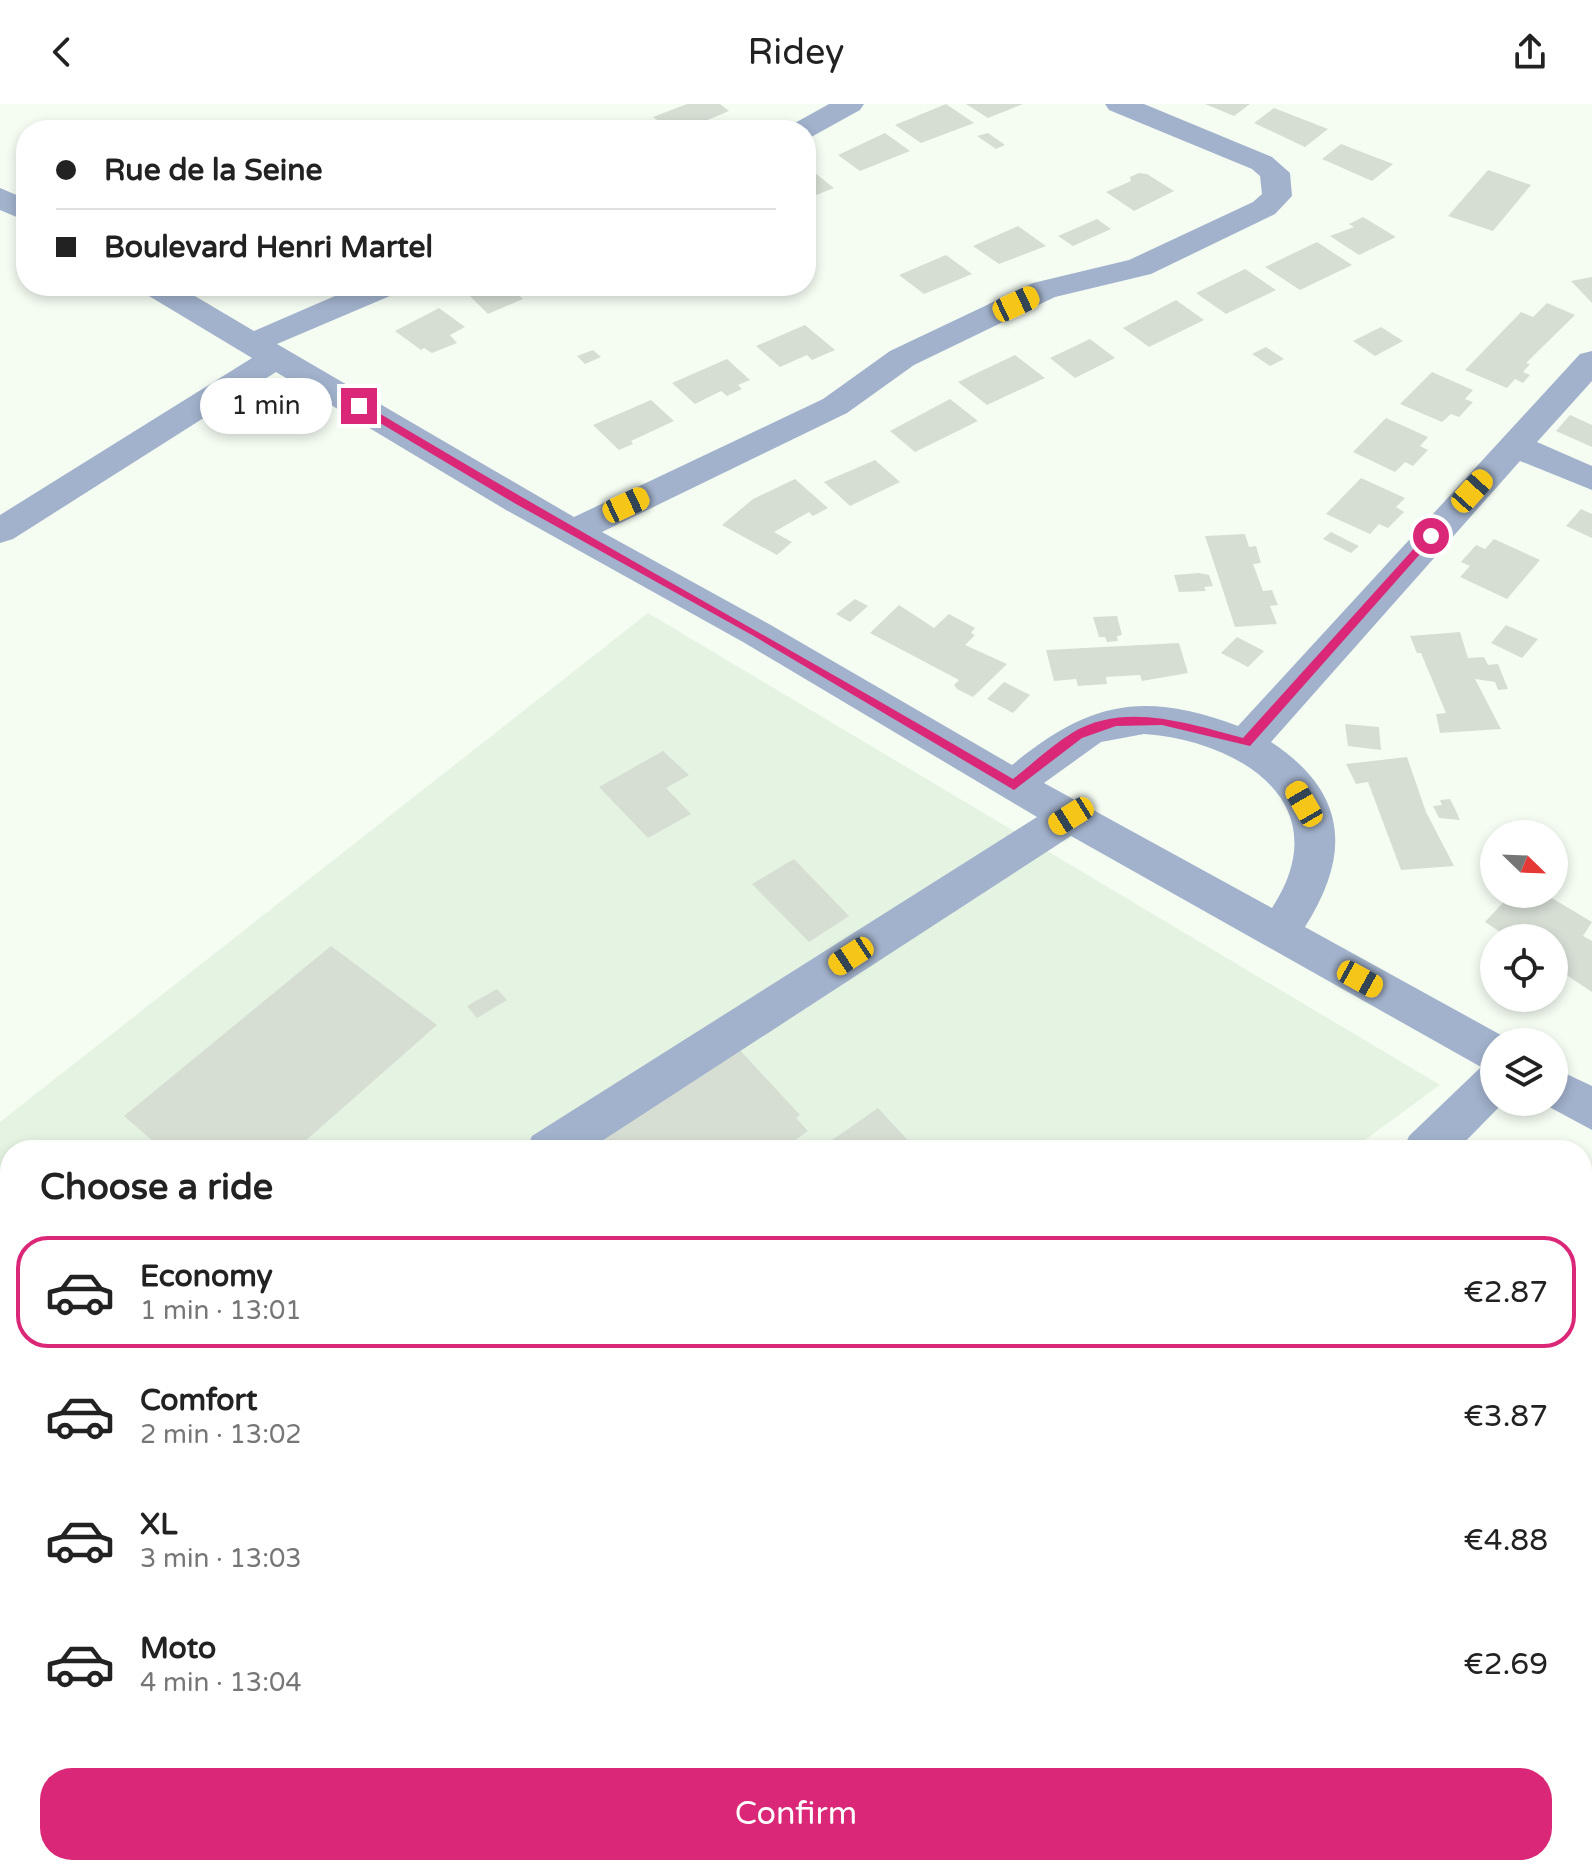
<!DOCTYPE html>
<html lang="en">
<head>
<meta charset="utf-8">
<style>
  :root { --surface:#fff; --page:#f2f2f2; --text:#222; --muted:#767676; --line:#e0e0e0; --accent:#db2777 }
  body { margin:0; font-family:"Varela Round",sans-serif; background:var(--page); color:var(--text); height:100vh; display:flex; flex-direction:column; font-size:30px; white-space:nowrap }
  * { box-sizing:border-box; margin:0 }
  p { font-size:26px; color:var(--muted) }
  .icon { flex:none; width:44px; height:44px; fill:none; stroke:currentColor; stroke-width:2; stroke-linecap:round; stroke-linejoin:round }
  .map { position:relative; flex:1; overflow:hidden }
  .details { position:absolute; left:0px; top:1036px; width:1592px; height:736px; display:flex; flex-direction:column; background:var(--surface); border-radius:32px 32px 0 0; box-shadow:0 4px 12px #0003 }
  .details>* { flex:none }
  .hud { position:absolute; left:16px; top:16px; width:800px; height:176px; border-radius:32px; box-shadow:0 4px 12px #0003; display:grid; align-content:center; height:176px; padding:0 40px; background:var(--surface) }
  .needle { width:52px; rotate:113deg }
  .tools { position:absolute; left:1480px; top:716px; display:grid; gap:16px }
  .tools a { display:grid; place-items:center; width:88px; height:88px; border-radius:50%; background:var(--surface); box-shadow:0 4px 12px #0003; font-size:40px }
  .end { position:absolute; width:36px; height:36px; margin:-18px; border:10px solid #db2777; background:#fff; box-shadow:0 0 0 4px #fff }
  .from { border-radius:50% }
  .bubble { position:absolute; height:56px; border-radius:28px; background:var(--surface); box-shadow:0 4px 12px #0003; font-size:26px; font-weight:600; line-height:56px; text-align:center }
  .car { position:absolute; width:24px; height:48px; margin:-24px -12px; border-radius:10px; box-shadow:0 0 6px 2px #0007; background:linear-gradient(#f5c518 24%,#345 0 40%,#f5c518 0 76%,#345 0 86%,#f5c518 0) }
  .hud b { display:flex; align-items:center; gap:28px; height:76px; font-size:30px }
  .hud b+b { border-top:2px solid var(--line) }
  .hud i { width:20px; height:20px; background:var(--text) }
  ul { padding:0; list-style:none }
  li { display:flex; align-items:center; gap:24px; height:112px; margin:0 16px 12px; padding:0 24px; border:4px solid transparent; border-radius:32px }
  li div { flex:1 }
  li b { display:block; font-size:30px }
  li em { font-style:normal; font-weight:600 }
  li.selected { border-color:var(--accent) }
  li>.icon { width:72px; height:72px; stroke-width:1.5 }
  h2 { padding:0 40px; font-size:36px; line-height:96px }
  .primary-button { display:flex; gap:16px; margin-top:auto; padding:16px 40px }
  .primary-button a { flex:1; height:92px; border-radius:32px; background:var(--accent); color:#fff; font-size:32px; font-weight:600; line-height:92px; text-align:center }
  header { display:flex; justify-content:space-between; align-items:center; height:104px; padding:0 40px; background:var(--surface); font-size:36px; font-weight:600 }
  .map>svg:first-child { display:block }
</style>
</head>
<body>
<header><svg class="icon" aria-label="back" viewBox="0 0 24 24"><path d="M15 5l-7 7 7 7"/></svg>Ridey<svg class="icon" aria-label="share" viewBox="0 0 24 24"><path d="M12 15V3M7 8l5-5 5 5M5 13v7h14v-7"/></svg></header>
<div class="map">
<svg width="1592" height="1772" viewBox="0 0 1592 1772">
  <rect width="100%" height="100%" fill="#f5fdf3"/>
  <path fill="#e5f3e2" d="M 648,509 L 1440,981 L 1351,1046 L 10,1046 L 10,1762 L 371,1762 L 357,1772 L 0,1772 L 0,1018 Z"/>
  <path fill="#c4e9ba" d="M 1582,1563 L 1592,1572 L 1592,1772 L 1217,1772 L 1228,1762 L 1582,1762 Z"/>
  <path fill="#a9d79e" d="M 1145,1762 L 1228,1762 L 1217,1772 L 1133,1772 Z"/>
  <g fill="#d6ded4">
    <path d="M 687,0 L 720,0 L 729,7 L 684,26 L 670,26 L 653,13 Z"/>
    <path d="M 946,0 L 974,19 L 921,39 L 895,21 Z"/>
    <path d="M 966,0 L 1023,0 L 988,14 Z"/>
    <path d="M 1205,0 L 1250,0 L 1234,12 Z"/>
    <path d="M 1274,4 L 1328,25 L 1305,43 L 1254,19 Z"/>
    <path d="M 885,29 L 910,47 L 860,67 L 838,51 Z"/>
    <path d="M 988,29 L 1005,41 L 996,45 L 977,32 Z"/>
    <path d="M 1341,40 L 1393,60 L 1372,77 L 1322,55 Z"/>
    <path d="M 810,65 L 834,84 L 806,95 L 806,66 Z"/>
    <path d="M 1488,66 L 1531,81 L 1493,127 L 1448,112 Z"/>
    <path d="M 1139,69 L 1147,70 L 1174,87 L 1134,107 L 1106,88 L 1131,77 L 1130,73 Z"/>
    <path d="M 1363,113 L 1396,133 L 1359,151 L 1330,132 L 1354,123 L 1349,120 Z"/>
    <path d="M 1097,115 L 1111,125 L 1073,142 L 1058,132 Z"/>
    <path d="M 1018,122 L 1046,142 L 999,160 L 973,142 Z"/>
    <path d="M 1317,138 L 1352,161 L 1300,186 L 1265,163 Z"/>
    <path d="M 946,151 L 972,170 L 924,190 L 899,171 Z"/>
    <path d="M 1245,165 L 1276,186 L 1226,210 L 1196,189 Z"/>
    <path d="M 1592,173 L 1592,199 L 1571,177 Z"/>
    <path d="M 490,182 L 509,182 L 523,195 L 488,210 L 469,191 Z"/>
    <path d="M 1176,196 L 1204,216 L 1149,243 L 1123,224 Z"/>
    <path d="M 1547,199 L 1575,211 L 1526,259 L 1530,260 L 1523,268 L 1530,271 L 1523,279 L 1515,275 L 1507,284 L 1465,266 L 1521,208 L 1533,213 Z"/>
    <path d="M 439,204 L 465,223 L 450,231 L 457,239 L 432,249 L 424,244 L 421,246 L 395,227 Z"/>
    <path d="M 805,221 L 835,246 L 812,256 L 807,251 L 780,263 L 756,242 Z"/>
    <path d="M 1381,223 L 1403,237 L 1375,252 L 1353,237 Z"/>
    <path d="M 1090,235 L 1115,254 L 1075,274 L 1050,254 Z"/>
    <path d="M 1266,243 L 1284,255 L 1270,262 L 1252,250 Z"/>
    <path d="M 593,246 L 601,253 L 585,260 L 577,252 Z"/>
    <path d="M 1015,251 L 1045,274 L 987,301 L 958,278 Z"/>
    <path d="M 727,255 L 750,276 L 738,281 L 742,285 L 727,292 L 721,287 L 695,300 L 672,279 Z"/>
    <path d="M 1432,268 L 1473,286 L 1465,295 L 1473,298 L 1459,313 L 1451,310 L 1442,318 L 1400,300 Z"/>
    <path d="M 950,295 L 978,317 L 915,348 L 890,327 Z"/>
    <path d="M 651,296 L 674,317 L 631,337 L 633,340 L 619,346 L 593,321 Z"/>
    <path d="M 1570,311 L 1592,321 L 1592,343 L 1556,327 Z"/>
    <path d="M 1386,314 L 1428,333 L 1420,342 L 1428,346 L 1413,362 L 1405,358 L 1395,368 L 1353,348 Z"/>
    <path d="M 875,356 L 900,378 L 850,402 L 824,378 Z"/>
    <path d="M 1361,374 L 1405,394 L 1396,403 L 1404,408 L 1388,424 L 1379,420 L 1370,430 L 1326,410 Z"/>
    <path d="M 795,375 L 828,404 L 813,412 L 809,408 L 774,428 L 792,438 L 777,451 L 722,421 L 753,395 Z"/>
    <path d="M 1581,405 L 1592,410 L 1592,434 L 1566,422 Z"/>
    <path d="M 1331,428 L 1359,442 L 1351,449 L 1323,435 Z"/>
    <path d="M 1245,430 L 1249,443 L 1256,442 L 1261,459 L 1253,460 L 1263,487 L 1272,486 L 1275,494 L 1278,501 L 1270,502 L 1277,520 L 1235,523 L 1205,432 Z"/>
    <path d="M 1494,435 L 1540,456 L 1507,495 L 1460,473 L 1470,462 L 1461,458 L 1476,441 L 1485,445 Z"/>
    <path d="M 1199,469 L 1209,471 L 1213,482 L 1204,483 L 1206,487 L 1179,488 L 1174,471 Z"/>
    <path d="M 855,495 L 868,502 L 850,518 L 836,510 Z"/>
    <path d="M 899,501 L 934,524 L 949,510 L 975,524 L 971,529 L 975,531 L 965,541 L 1007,560 L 973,593 L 957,585 L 954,581 L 959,576 L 870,529 Z"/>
    <path d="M 1117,512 L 1122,531 L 1117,532 L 1118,537 L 1107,538 L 1105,533 L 1099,533 L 1093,513 Z"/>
    <path d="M 1506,521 L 1538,535 L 1522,554 L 1491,539 Z"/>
    <path d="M 1460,528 L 1468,554 L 1484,553 L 1488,561 L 1498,560 L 1508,585 L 1498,586 L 1495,578 L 1475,575 L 1501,625 L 1440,629 L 1436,610 L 1446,609 L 1421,549 L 1417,549 L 1410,532 Z"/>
    <path d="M 1237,533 L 1264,547 L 1248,563 L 1221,549 Z"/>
    <path d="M 1179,539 L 1188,569 L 1142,577 L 1140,571 L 1106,573 L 1107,580 L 1078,582 L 1076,575 L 1054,577 L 1046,546 Z"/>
    <path d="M 1004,578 L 1030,591 L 1013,609 L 987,595 Z"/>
    <path d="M 1345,620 L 1379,623 L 1381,646 L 1348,642 Z"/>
    <path d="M 663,647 L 689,671 L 666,684 L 691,710 L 648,734 L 599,683 Z"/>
    <path d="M 1407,653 L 1426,708 L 1454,762 L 1401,766 L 1368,678 L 1356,680 L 1346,660 Z"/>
    <path d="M 1450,695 L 1455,705 L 1460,716 L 1439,714 L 1433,702 L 1442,701 L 1440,696 Z"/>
    <path d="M 794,755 L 849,812 L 809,838 L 752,780 Z"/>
    <path d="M 1511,790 L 1545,790 L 1592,818 L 1583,832 L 1592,837 L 1592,888 L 1554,863 L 1554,834 L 1509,834 L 1485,818 Z"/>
    <path d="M 331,842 L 437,921 L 295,1046 L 163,1046 L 124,1012 Z"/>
    <path d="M 497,885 L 507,896 L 477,914 L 467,902 Z"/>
    <path d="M 737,943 L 800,1011 L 796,1014 L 808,1027 L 781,1046 L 581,1046 Z"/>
    <path d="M 878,1004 L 915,1044 L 923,1038 L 931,1046 L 818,1046 Z"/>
    <path d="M 729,1762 L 851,1762 L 838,1772 L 717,1772 Z"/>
  </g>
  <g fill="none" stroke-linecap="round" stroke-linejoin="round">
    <g fill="#a2b2cc" fill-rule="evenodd">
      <path d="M 829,0 L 864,0 L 860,6 L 813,32 L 806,34 L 806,26 L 789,26 L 793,20 Z"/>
      <path d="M 1105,0 L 1144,0 L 1272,53 L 1290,69 L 1292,92 L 1275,110 L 1151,170 L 1055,193 L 914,261 L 847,309 L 602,428 L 769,520 L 1012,661 C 1090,597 1143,587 1238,622 L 1580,250 L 1592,247 L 1592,277 L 1537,338 L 1592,362 L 1592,386 L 1520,357 L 1271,638 C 1347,688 1352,749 1305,823 L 1510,936 L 1494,938 L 1494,998 L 1504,998 L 1457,1046 L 1403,1046 L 1409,1032 L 1481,963 L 1071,732 L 588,1046 L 526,1046 L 532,1032 L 1037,713 L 743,538 L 506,406 L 276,268 L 13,435 L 0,439 L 0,411 L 252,254 L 144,189 L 139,182 L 178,182 L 254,227 L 358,182 L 402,182 L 397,189 L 277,240 L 574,413 L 823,295 L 890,247 L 1033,179 L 1129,156 L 1253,98 L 1262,90 L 1260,72 L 1252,65 L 1109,6 ZM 1144,630 C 1241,637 1340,700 1272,804 L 1044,679 L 1101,638 Z"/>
      <path d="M 0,84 L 26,95 L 26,117 L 0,106 Z"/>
      <path d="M 1554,964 L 1592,982 L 1592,1026 L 1540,998 L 1554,998 Z"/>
      <path d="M 434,1762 L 503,1762 L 499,1772 L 430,1772 Z"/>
    </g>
  </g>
  <path fill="#db2777" d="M 355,299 L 362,299 C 577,428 797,548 1013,675 C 1032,660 1051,642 1072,629 C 1125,597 1189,620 1243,634 L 1427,430 L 1436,432 L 1250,642 L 1162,621 L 1116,622 L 1082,634 L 1014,686 L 752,531 L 516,400 L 355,304 Z"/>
</svg>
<div class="tools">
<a><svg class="needle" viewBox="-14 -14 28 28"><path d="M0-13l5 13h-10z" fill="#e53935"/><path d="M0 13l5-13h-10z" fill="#767676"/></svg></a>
<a><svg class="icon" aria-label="locate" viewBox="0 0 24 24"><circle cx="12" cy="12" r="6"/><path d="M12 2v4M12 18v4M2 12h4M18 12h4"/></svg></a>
<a><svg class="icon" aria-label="layers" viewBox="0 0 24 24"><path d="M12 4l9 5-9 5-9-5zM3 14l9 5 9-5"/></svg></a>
</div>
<i class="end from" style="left:1431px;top:432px"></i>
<i class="end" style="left:359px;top:302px"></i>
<div class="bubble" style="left:200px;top:274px;width:132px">1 min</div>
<i class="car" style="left:1016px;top:200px;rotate:65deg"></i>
<i class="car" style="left:1472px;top:387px;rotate:42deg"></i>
<i class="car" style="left:626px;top:401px;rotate:65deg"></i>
<i class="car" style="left:1304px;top:700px;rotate:330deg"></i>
<i class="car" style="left:1071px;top:712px;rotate:238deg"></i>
<i class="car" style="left:851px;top:852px;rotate:237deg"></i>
<i class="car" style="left:1360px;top:875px;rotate:119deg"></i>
<div class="hud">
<b><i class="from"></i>Rue de la Seine</b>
<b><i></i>Boulevard Henri Martel</b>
</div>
<section class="details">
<h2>Choose a ride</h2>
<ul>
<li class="selected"><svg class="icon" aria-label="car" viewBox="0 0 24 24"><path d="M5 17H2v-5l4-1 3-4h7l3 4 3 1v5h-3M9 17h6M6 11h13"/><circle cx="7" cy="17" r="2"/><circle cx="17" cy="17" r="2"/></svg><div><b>Economy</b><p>1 min · 13:01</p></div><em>€2.87</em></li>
<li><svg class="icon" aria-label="car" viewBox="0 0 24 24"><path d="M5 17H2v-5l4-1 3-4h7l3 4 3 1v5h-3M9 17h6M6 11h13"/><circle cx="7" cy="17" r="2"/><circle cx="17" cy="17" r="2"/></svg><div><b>Comfort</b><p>2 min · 13:02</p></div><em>€3.87</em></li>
<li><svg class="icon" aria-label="car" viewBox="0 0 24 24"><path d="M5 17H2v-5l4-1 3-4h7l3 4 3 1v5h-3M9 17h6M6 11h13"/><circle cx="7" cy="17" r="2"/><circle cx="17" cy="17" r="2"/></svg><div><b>XL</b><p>3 min · 13:03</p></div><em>€4.88</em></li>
<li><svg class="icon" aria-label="car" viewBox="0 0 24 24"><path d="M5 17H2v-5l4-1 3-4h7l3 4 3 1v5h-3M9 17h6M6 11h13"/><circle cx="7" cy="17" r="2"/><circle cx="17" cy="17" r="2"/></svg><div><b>Moto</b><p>4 min · 13:04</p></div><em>€2.69</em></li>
</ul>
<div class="primary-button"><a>Confirm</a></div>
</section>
</div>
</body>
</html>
